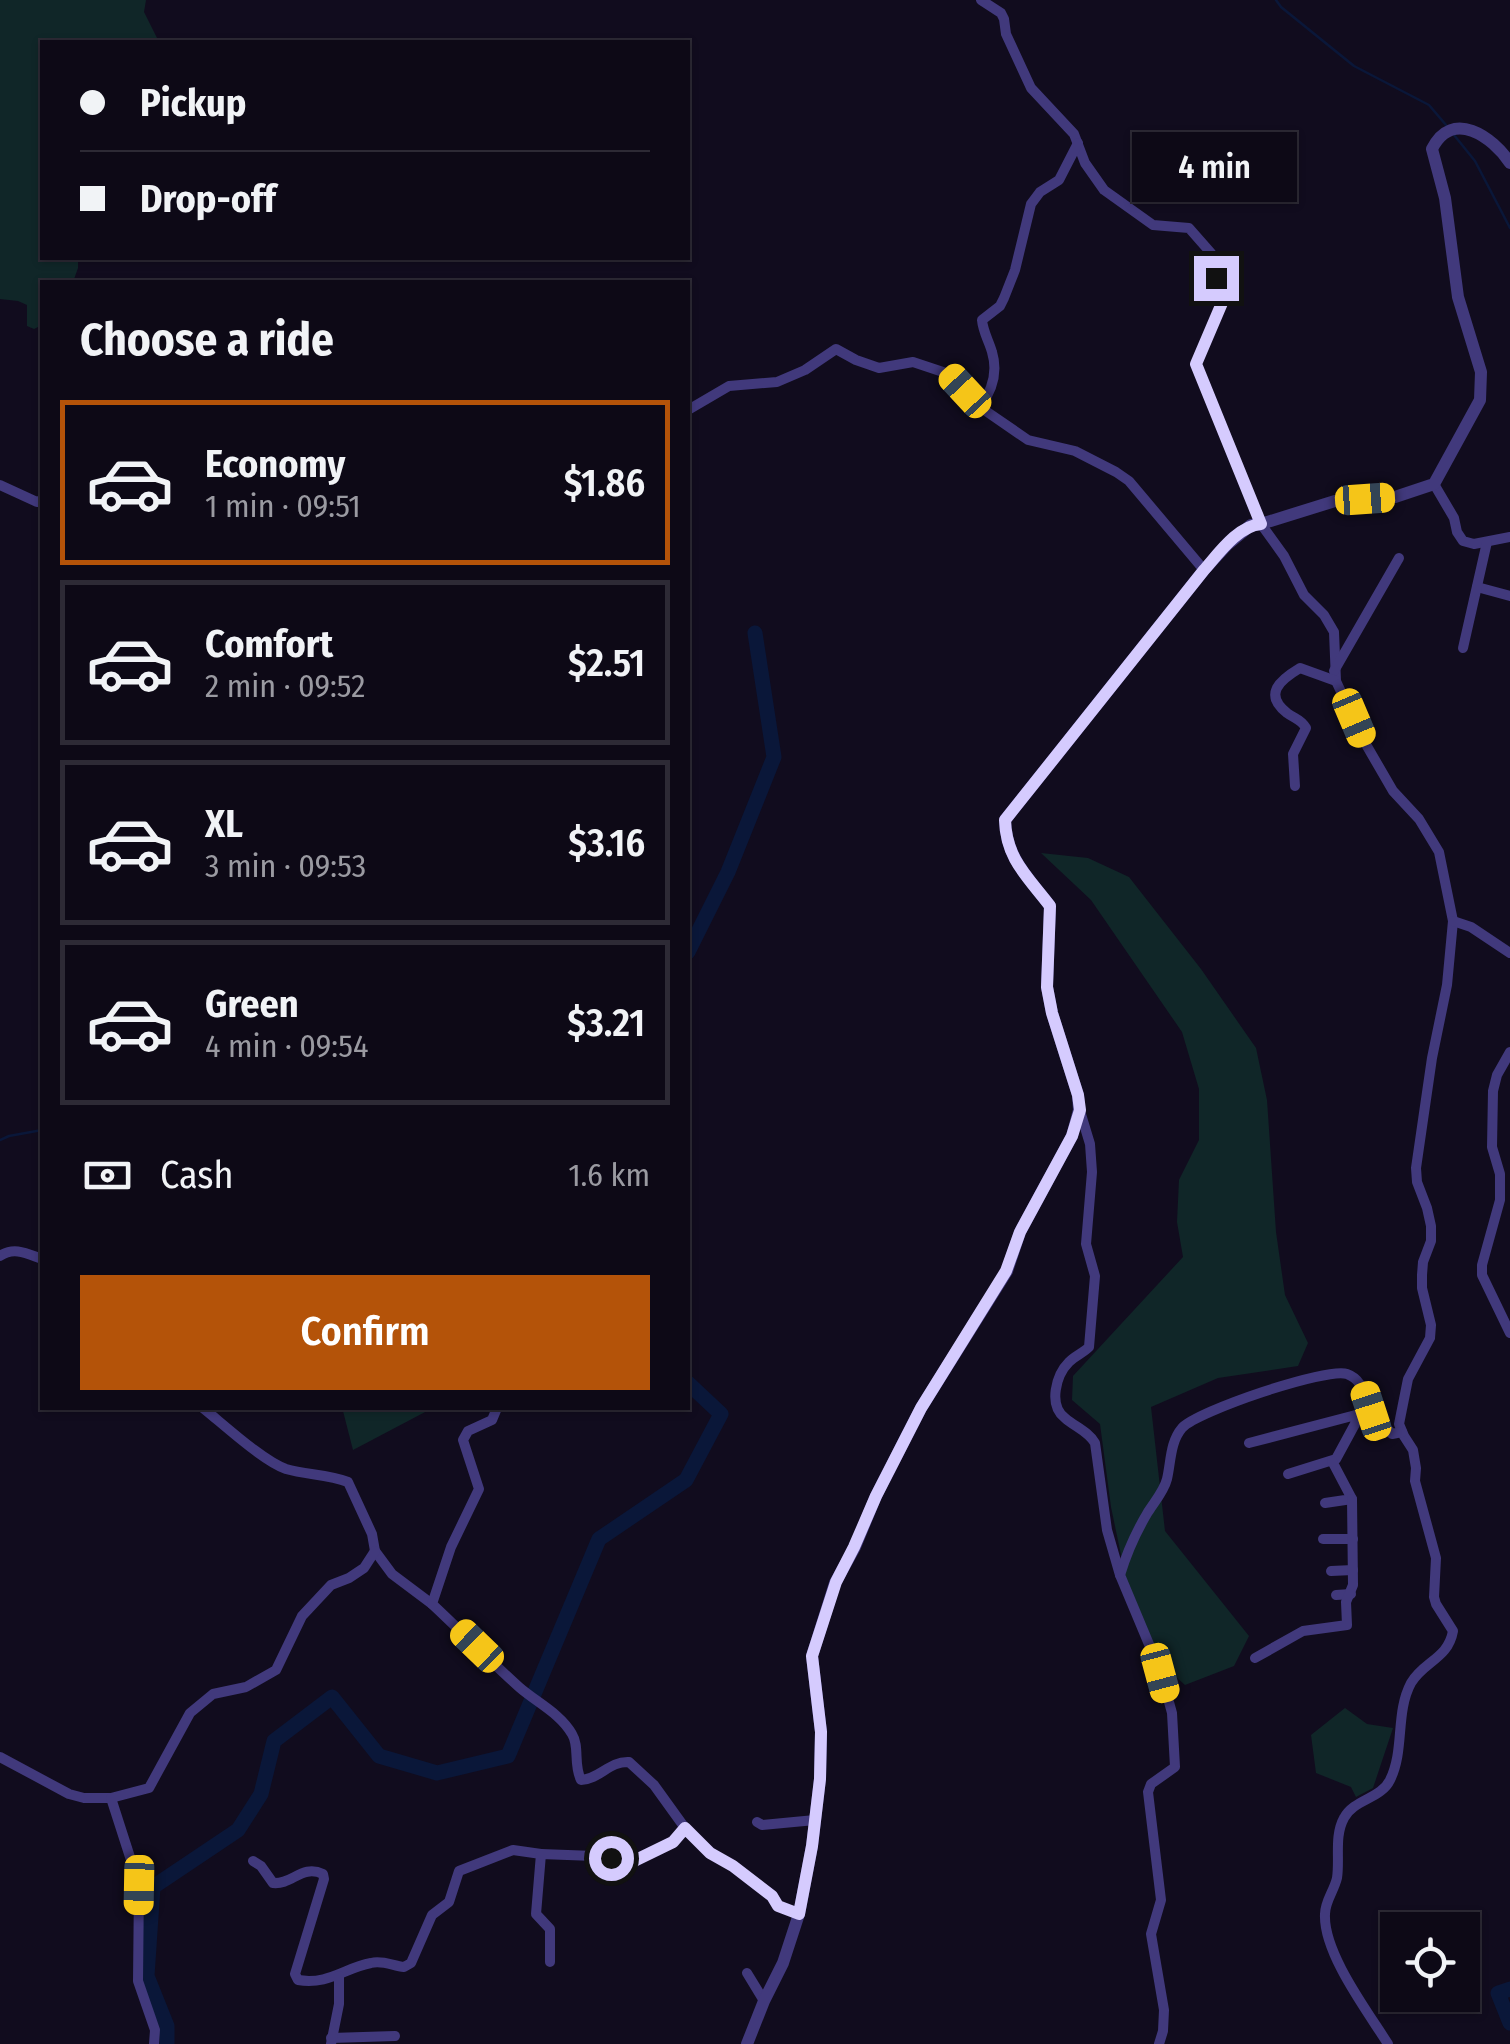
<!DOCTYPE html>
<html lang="en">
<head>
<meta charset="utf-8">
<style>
  :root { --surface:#0d0916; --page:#1b1723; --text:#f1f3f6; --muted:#9a9aa1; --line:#2d2a35; --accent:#b45309 }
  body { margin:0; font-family:"Fira Sans Condensed",sans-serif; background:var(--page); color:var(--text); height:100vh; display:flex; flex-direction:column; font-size:38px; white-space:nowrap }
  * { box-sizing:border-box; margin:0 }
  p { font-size:32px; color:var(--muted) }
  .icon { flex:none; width:55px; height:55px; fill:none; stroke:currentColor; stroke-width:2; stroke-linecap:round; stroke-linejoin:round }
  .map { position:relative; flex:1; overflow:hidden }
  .details { position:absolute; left:40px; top:280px; width:650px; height:1130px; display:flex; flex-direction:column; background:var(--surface); border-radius:0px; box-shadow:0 2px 8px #0004,0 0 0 2px var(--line) }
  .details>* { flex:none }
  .top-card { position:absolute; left:40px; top:40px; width:650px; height:220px; border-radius:0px; box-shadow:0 2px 8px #0004,0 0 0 2px var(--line); display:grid; align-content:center; height:220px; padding:0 40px; background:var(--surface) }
  .controls { position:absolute; left:1380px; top:1912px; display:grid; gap:20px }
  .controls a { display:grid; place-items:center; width:100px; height:100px; border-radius:0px; background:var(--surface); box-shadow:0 2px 8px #0004,0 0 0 2px var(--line); font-size:50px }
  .end { position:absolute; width:45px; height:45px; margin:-22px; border:12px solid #d5cbfe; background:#111; box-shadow:0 0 0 5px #111 }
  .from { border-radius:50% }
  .bubble { position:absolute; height:70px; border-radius:0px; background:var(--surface); box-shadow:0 2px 8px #0004,0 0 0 2px var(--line); font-size:32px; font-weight:600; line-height:70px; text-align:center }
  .car { position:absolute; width:30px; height:60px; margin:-30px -15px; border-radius:12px; box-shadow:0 0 8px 2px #0007; background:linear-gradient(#f5c518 24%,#345 0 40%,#f5c518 0 76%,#345 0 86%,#f5c518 0) }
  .top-card b { display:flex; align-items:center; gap:35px; height:95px; font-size:38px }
  .top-card b+b { border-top:2px solid var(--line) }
  .top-card i { width:25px; height:25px; background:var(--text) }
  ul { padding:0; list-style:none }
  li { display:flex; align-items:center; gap:30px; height:165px; margin:0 20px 15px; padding:0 20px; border:5px solid var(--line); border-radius:0px }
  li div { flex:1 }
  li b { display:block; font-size:38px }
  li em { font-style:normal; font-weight:600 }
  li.selected { border-color:var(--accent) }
  li>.icon { width:90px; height:90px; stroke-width:1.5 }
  h2 { padding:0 40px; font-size:45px; line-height:120px }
  .pay { display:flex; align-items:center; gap:25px; height:110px; padding:0 40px; font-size:38px }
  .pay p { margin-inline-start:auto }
  .action { display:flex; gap:20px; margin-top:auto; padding:20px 40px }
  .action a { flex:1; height:115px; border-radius:0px; background:var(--accent); color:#fff; font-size:40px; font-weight:600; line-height:115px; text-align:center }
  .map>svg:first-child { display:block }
</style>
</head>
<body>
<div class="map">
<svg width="1510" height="2044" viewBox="0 0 1510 2044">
  <rect width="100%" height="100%" fill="#110c1e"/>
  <g fill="#102628">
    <path d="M 0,0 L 146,0 L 144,12 L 159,42 L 42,42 L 42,258 L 78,258 L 78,268 L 73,282 L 42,282 L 42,325 L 34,329 L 27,326 L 27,305 L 18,301 L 0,299 Z"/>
    <path d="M 1041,853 L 1088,858 L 1129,877 L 1201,969 L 1256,1048 L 1267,1100 L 1276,1232 L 1285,1295 L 1308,1343 L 1298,1366 L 1218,1378 L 1151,1407 L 1165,1531 L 1249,1636 L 1234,1666 L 1185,1685 L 1159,1662 L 1129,1593 L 1111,1507 L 1100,1424 L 1072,1400 L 1073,1376 L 1183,1257 L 1177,1222 L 1179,1180 L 1199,1140 L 1199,1089 L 1182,1032 L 1091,900 Z"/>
    <path d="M 345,1408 L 429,1408 L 427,1411 L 353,1450 L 343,1411 Z"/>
    <path d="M 1345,1708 L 1367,1724 L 1393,1728 L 1373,1788 L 1356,1797 L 1351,1787 L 1316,1773 L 1311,1735 Z"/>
  </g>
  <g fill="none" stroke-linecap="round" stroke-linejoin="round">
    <g stroke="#0a1739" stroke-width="2.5">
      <path d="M 1276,0 L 1281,7 L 1354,66 L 1429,105 L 1446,125"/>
      <path d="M 1454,135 L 1475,161 L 1510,228"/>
      <path d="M 0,1140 L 9,1136 L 42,1130"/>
    </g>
    <g stroke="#0a1739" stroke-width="15">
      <path d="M 688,952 L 728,872 L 774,757 L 755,633"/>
      <path d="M 1510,1989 L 1498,1993 L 1510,2023"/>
      <path d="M 167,2044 L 167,2026 L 147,1976 L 153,1887 L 238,1830 L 261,1794 L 274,1741 L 332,1697 L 379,1756 L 437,1773 L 508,1756 L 599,1539 L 686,1480 L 721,1414 L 688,1383"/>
    </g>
    <g stroke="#41397c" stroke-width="10">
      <path d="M 981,0 L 1001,13 L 1004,19 L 1006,34 L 1031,88 L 1074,134 L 1085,163 L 1104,190 L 1153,225 L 1189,228 L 1211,253 L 1222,303 L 1196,364 L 1261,524 L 1284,556 L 1304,595 L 1324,615 L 1334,632 L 1336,681 L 1364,741 L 1393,791 L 1419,819 L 1439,852 L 1453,921 L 1447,985 L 1432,1058 L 1416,1168 L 1417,1182 L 1427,1208 L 1431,1226 L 1431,1241 L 1423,1262 L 1422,1275 L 1422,1288 L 1431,1325 L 1430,1338 L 1408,1379 L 1399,1424 L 1404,1436 L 1413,1450 L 1416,1468 L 1415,1481 L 1436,1558 L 1434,1597 L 1436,1604 L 1453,1631 C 1448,1659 1424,1661 1411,1683 C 1395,1713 1405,1750 1390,1780 C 1381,1799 1354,1799 1344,1818 C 1334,1836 1340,1859 1337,1878 C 1334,1891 1325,1901 1325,1914 C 1323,1953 1368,2012 1388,2044"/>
      <path d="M 980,407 C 992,391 998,372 992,352 C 989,341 983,332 982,320 L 1000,306 L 1004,298 L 1015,270 L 1031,204 L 1040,192 L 1059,180 L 1078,143"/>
      <path d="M 688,410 L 729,386 L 777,382 L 805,370 L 836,349 L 856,360 L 879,368 L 913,362 L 949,374 L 980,407 L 1028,440 L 1075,451 L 1116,472 L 1129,481 L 1204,570"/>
      <path d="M 1434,484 L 1454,518 L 1457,532 L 1463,541 L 1474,544 L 1510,537"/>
      <path d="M 0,485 L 37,502 L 42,500"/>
      <path d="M 1477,587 L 1510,596"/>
      <path d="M 1463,648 L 1487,542"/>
      <path d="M 1334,671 L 1399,558"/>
      <path d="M 1295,786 L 1293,754 L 1306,728 C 1301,719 1295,719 1287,713 C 1263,694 1280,680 1300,668 L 1336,681"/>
      <path d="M 1453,921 L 1471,927 L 1510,953"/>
      <path d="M 1510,1052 L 1497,1075 L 1493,1091 L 1492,1147 L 1500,1174 L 1500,1200 L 1482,1265 L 1482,1275 L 1510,1333"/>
      <path d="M 1080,1111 L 1090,1144 L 1092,1172 L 1086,1244 L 1095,1276 L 1089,1347 C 1083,1353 1075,1356 1069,1362 C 1056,1375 1048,1405 1065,1418 C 1075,1427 1088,1431 1095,1443 L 1107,1530 L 1120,1575 L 1161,1673 L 1172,1713 L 1175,1767 L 1151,1784 L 1148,1792 L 1161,1900 L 1151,1934 L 1164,2010 L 1163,2031 L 1159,2044"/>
      <path d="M 0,1256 C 14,1246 28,1254 42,1259"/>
      <path d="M 203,1408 C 223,1424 263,1461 286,1469 C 306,1475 328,1474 348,1482 L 372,1534 L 375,1551 L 392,1574 L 432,1604"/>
      <path d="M 497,1408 L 492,1420 L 468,1431 L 463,1440 L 479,1489 L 451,1547 L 432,1604 C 461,1631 489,1660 519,1687 C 536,1702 560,1713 572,1734 C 580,1747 573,1764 581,1780 C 600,1779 609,1761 629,1762 L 654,1785 L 685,1828 L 711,1853 L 733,1866 L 773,1896 L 778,1906 L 799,1914"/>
      <path d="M 1249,1443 L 1371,1411"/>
      <path d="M 1288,1474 L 1336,1459 L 1355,1424 L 1356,1415"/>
      <path d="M 1325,1503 L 1352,1499 L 1332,1461"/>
      <path d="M 1323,1539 L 1353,1539"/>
      <path d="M 1331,1571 L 1353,1570"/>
      <path d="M 1120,1575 C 1127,1552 1136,1532 1148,1512 C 1155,1501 1164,1491 1167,1479 C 1171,1462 1170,1442 1182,1428 C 1197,1411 1327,1367 1347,1374 C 1367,1381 1364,1404 1376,1418 C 1380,1423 1387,1428 1392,1434 L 1402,1432"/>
      <path d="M 1336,1595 L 1351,1594"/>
      <path d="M 1255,1658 L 1303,1631 L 1347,1625 L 1346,1602 L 1353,1585 L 1352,1499"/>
      <path d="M 0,1757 L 69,1794 L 84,1798 L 111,1798"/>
      <path d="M 757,1822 L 762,1825 L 815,1820"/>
      <path d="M 253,1861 L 261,1866 L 273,1883 C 292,1885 302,1864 323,1874 L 324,1879 L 295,1974 L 298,1980 C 329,1985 344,1968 371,1963 C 383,1960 393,1966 404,1967 L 411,1963 L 432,1915 L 449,1902 L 459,1871 L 513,1850 L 541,1854"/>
      <path d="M 550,1962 L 550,1929 L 536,1914 L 541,1854 L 594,1856 L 634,1861 L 673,1842 L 685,1828"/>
      <path d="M 747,1973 L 764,2001"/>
      <path d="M 331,2038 L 395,2036"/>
      <path d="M 154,2044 L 155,2030 L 138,1981 L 139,1885 L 111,1798 L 149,1788 L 190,1713 L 213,1694 L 246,1687 L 276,1670 L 302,1616 L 331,1585 L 349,1578 L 364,1568 L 375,1551"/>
      <path d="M 331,2044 L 339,2004 L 339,1976"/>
    </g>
    <path stroke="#41397c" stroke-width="12" d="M 747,2044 L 764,2001 L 783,1963 L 799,1914 L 812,1846 L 820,1779 L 821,1732 L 812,1656 L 835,1583 L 855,1547 L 876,1496 L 921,1408 L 1007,1271 L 1020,1232 L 1072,1136 L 1079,1110 L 1078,1095 L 1052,1013 L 1047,987 L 1050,906 C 1028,877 1006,858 1005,820 L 1204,570 L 1228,544 L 1251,525 L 1261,524 L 1335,501 L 1395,497 L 1434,484 L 1480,400 L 1481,372 L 1458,297 L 1445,198 L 1432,149 C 1452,108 1493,137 1510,163"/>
  </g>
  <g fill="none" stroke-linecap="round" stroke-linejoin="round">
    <path stroke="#d5cbfe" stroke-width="12" d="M 611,1858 L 634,1861 L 673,1842 L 685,1828 L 710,1853 L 733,1866 L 772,1896 L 778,1906 L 799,1914 L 812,1846 L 820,1779 L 821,1732 L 812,1656 L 836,1582 L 854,1547 L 876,1496 L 921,1408 L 1006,1271 L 1020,1232 L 1072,1136 L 1080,1110 L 1078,1095 L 1052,1013 L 1047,987 L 1050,906 C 1028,877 1006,859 1005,820 L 1204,570 C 1219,553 1238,526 1261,524 L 1196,364 L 1222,303 L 1216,278"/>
  </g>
</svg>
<div class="controls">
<a><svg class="icon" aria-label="locate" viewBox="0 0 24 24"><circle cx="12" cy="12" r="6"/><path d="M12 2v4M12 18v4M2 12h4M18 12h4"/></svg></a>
</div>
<i class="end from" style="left:611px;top:1858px"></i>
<i class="end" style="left:1216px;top:278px"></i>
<div class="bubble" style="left:1132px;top:132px;width:165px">4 min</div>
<i class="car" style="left:965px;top:391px;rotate:317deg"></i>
<i class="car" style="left:1365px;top:499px;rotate:86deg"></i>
<i class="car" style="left:1354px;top:718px;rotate:157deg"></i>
<i class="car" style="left:1371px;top:1411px;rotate:342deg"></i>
<i class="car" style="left:477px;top:1646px;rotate:314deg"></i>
<i class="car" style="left:1160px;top:1673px;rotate:165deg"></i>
<i class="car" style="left:139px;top:1885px;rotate:181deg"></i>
<div class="top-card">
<b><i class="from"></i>Pickup</b>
<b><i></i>Drop-off</b>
</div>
<section class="details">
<h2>Choose a ride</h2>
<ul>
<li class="selected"><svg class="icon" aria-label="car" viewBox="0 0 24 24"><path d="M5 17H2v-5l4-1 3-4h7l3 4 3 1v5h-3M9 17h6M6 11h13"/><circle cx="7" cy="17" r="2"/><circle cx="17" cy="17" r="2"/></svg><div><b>Economy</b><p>1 min · 09:51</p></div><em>$1.86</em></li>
<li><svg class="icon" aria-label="car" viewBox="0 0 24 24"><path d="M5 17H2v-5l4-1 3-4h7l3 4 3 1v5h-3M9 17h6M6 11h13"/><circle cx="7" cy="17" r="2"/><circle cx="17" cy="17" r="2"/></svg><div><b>Comfort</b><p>2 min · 09:52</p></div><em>$2.51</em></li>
<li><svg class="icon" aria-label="car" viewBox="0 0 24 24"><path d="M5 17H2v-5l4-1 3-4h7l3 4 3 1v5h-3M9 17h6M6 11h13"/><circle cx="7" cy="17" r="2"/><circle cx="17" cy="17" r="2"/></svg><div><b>XL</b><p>3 min · 09:53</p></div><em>$3.16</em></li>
<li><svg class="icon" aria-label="car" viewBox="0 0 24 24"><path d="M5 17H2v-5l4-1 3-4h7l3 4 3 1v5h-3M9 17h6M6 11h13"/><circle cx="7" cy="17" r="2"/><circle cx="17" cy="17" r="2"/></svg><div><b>Green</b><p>4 min · 09:54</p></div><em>$3.21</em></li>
</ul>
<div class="pay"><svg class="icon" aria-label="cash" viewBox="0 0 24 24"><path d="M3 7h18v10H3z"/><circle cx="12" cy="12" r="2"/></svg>Cash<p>1.6 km</p></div>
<div class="action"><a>Confirm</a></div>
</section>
</div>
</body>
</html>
